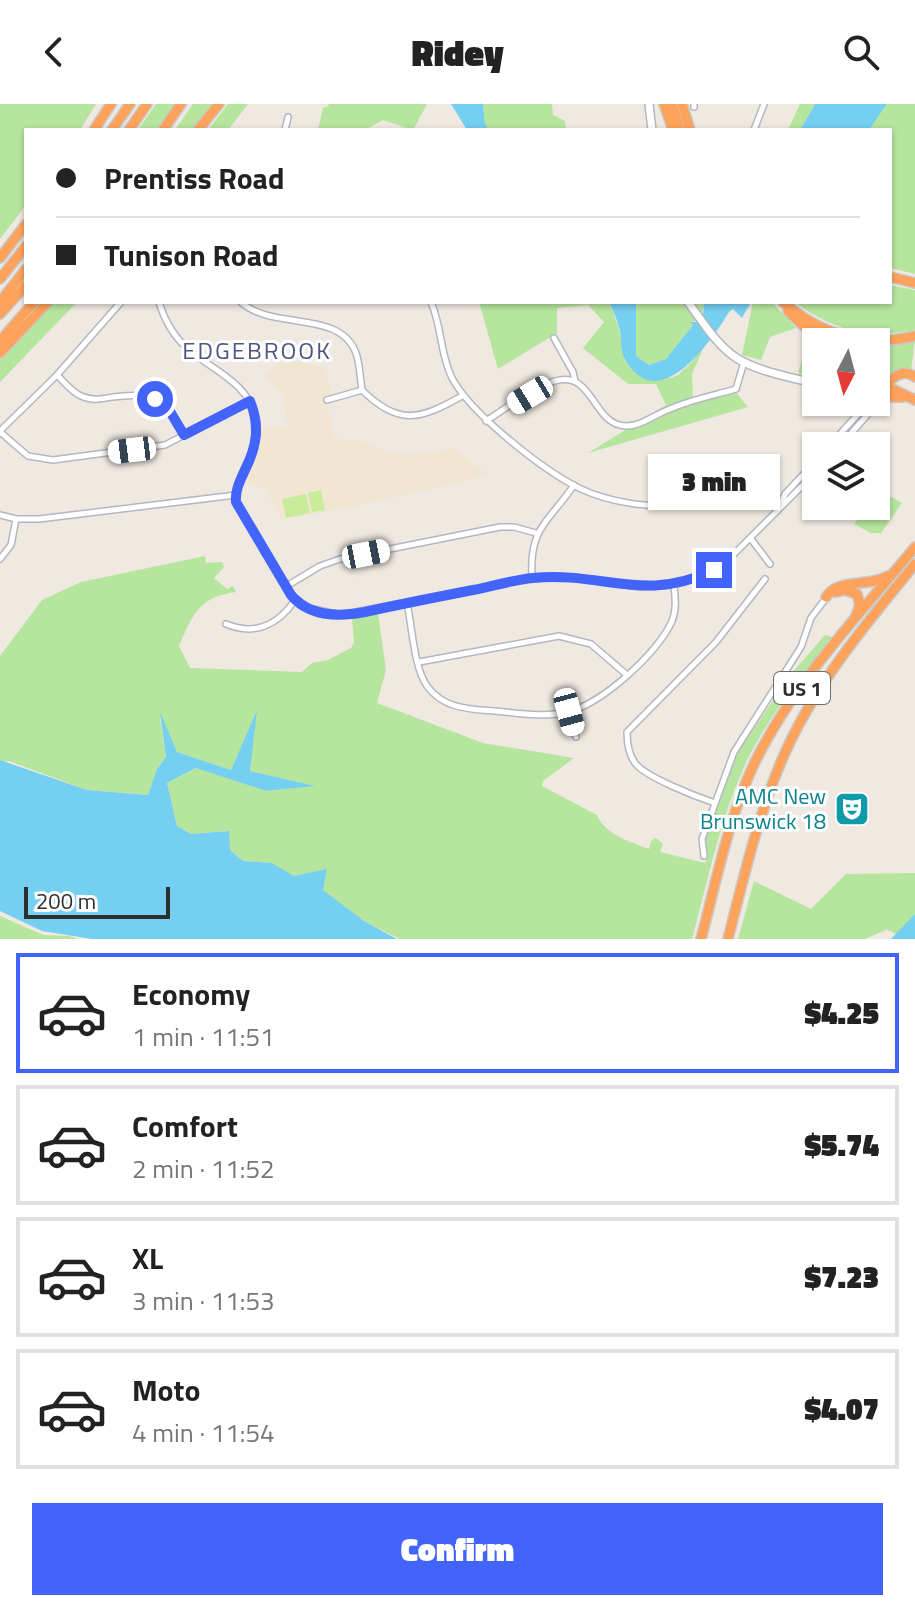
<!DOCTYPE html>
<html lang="en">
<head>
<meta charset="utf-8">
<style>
  :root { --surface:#fff; --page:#f2f2f2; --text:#222; --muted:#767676; --line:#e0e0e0; --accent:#4264fb }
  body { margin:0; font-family:"Titillium Web",sans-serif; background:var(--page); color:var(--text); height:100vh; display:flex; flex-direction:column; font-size:30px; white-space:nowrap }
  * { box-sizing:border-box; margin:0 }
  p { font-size:26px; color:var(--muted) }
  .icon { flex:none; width:44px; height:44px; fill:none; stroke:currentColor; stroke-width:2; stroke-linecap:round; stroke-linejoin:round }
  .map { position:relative; height:835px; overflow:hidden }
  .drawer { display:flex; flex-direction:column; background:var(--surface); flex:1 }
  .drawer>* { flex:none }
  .hud { position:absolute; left:24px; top:24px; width:868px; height:176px; border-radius:0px; box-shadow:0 2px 6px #0004; display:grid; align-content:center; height:176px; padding:0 32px; background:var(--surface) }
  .needle { width:52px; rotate:186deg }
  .fabs { position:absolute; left:802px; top:224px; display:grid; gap:16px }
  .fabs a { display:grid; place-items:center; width:88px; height:88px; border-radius:0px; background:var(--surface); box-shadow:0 2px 6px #0004; font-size:40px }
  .scale { position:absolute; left:24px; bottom:20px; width:146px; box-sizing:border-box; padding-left:8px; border:4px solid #2e2e2e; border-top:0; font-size:22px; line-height:28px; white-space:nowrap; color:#2e2e2e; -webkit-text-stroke:6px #fff; paint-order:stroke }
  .end { position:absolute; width:36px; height:36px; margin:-18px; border:10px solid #4264fb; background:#fff; box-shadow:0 0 0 4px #fff }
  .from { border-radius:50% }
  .bubble { position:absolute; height:56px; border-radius:0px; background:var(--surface); box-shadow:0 2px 6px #0004; font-size:26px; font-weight:800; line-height:56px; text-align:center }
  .car { position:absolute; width:24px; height:48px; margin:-24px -12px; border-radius:10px; box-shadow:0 0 6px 2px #0007; background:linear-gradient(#fff 24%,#345 0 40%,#fff 0 76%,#345 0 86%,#fff 0) }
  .hud b { display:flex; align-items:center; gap:28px; height:76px; font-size:30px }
  .hud b+b { border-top:2px solid var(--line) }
  .hud i { width:20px; height:20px; background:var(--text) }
  ul { padding:14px 0 0; list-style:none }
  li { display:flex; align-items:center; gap:24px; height:120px; margin:0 16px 12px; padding:0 16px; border:4px solid var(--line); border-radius:0px }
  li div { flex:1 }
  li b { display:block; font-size:30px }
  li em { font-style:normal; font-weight:800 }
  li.selected { border-color:var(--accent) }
  li>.icon { width:72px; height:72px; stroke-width:1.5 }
  .action { display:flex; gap:16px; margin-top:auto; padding:16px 32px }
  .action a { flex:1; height:92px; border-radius:0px; background:var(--accent); color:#fff; font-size:32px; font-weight:800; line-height:92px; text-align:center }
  header { display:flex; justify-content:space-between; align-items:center; height:104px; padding:0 32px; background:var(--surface); font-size:36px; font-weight:800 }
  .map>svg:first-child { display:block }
</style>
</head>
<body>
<header><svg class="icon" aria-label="back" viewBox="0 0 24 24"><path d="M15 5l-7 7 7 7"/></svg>Ridey<svg class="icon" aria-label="search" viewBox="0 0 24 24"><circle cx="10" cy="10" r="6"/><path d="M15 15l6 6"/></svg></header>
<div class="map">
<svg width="915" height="835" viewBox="0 0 915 835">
  <rect width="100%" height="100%" fill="#efe9e1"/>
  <path fill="#f0e6d1" d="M 282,255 L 324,263 L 332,292 L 326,294 L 335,335 L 364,337 L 389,348 L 415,351 L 452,344 L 489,371 L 362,401 L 282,416 L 266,386 L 244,377 L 257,346 L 261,324 L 288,324 L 283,288 L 266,272 Z"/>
  <g fill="#b6e59e">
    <path d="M 0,0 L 96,0 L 80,26 L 26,26 L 26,101 L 0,135 Z"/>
    <path d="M 156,0 L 175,0 L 157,26 L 138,26 Z"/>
    <path d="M 193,0 L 213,0 L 192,26 L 175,26 Z"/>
    <path d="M 228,0 L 248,0 L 228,26 L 208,26 Z"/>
    <path d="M 328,0 L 427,0 L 413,26 L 383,16 L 365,26 L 318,26 L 323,4 L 329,2 Z"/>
    <path d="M 483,0 L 552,0 L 553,11 L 565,17 L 566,26 L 489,26 L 485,20 Z"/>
    <path d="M 800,0 L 815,0 L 800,26 L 788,26 Z"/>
    <path d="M 887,0 L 915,0 L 915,170 L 890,164 L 890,26 L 869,26 Z"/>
    <path d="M 890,181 L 915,186 L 915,226 C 870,235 831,226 795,198 L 890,198 Z"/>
    <path d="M 54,198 L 77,198 L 0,278 L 0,255 Z"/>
    <path d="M 479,198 L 609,198 L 619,224 L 625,257 L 638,270 L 671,274 L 678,271 L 691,259 L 705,240 L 692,270 L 693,299 L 734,286 L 748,303 L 588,349 L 666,301 L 656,280 L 628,280 L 583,244 L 604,218 L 588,201 L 557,204 L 557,229 L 498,265 Z"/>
    <path d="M 636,198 L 704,198 C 703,208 702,217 691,218 L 693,221 L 666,255 L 649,261 L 636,252 Z"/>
    <path d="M 753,198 L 772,198 L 796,224 L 770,233 L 761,256 L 742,251 Z"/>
    <path d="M 808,235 L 816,241 L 816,274 L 798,269 Z"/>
    <path d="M 915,236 L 911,267 L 897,266 L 885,277 L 876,272 L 876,242 Z"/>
    <path d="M 881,387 L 902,399 L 881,429 L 871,429 L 854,420 L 869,402 L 876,402 L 876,392 Z"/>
    <path d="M 205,452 L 206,459 L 222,458 L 224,463 L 214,474 L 227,485 L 233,482 L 236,488 C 199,493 193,510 179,542 L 190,564 L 302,568 L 312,559 L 328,556 L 351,544 L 354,539 L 352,514 L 378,509 L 386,566 L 377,599 L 483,639 L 574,654 L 543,677 L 542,682 L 597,711 C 605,731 631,738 649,745 L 651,737 L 656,734 L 663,740 L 660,748 L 705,759 L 708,751 L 704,739 L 739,646 L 792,569 L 825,531 L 833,533 C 802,573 767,613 746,659 C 720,714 708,777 692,835 L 400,835 L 364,817 L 322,786 L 327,766 L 294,772 L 272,759 L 243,757 L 230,746 L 228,727 L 191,730 L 177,722 L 167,679 L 197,664 L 266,687 L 312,682 L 250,667 L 256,609 L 231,666 L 177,648 L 160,613 L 166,653 L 157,665 L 148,691 L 87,686 L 9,657 L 0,658 L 0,552 L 42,496 L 81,478 Z"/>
    <path d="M 915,769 L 915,821 L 898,831 L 884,824 L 886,826 L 865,835 L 738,835 L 754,777 L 811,805 L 846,770 Z"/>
    <path d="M 0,812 L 43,831 L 69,832 L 77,835 L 0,835 Z"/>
  </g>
  <g fill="#c9ec9a">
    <path d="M 321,386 L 325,406 L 312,408 L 308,389 Z"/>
    <path d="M 306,390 L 310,409 L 286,414 L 282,395 Z"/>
  </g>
  <g fill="#75cff0">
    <path d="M 451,0 L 483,0 L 485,20 L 489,26 L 467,26 Z"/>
    <path d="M 815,0 L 887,0 L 869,26 L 800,26 Z"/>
    <path d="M 609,198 L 636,198 L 636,252 L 649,261 L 666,255 L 693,221 L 690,218 L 696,218 L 703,211 L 704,198 L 751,198 L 742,214 L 733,205 L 729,208 C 712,236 660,313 626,257 C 620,249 622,237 620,227 C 618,217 613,207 609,198 Z"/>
    <path d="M 257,606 L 250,667 L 315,682 L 266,687 L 196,664 L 167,679 L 177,722 L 191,730 L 229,727 L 230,746 L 243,757 L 272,759 L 294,772 L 327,765 L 323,786 L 364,817 L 397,835 L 92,835 L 42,827 L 0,807 L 0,656 L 87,686 L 148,691 L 157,665 L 166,653 L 160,608 L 177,648 L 231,666 Z"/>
    <path d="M 915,810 L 915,835 L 891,835 Z"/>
  </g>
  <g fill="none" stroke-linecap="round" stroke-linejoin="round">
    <g stroke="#b4b7c1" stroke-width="8">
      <g id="street">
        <path d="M 694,0 L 694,3"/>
        <path d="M 285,26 L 288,13"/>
        <path d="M 754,26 L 764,0"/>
        <path d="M 159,198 C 165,218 177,237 193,249 C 218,269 248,280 256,314 C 263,346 233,370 236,398 L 291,491 L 309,504 L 340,511 L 532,474 L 575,474 L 639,483 L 674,481 L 703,471 L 726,458 L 816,368"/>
        <path d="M 241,198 C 272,227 340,205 356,249 C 360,260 360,274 362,286 C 399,323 421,315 462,292"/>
        <path d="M 431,198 C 442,223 440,250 452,274 C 471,310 544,367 581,385 C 607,397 648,405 677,400 C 724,391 732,367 778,404"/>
        <path d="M 554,234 L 573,268 L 575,277"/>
        <path d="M 57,271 C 65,279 72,288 81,292 C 92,297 102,295 113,293 C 154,287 165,296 184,331"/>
        <path d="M 327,296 L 362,286"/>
        <path d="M 486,317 C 505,305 534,283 555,277 C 594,266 592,321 626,322 C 637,322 645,317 655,312 C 681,298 708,293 736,285 L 744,258"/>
        <path d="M 0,327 L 57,271 L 121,198"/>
        <path d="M 0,328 L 28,352 L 53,356 L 165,341 L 250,297"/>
        <path d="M 829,342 L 869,298"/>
        <path d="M 840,342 L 876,301"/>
        <path d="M 779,404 L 785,390 L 816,357"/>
        <path d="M 0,411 L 16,415 L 39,415 L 236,391"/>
        <path d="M 751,435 L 770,460"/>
        <path d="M 0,455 L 11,441 L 16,415"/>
        <path d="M 532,474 C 529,423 548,419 574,381"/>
        <path d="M 285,483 L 320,462 L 340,455 L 500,423 L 514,423 L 536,429"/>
        <path d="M 407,499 C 412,522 414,564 427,582 C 443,605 470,605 494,607 C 518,609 543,614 567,608 C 601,601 659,548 672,517 C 677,505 675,493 674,481"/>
        <path d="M 226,520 C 255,532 278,521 295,496"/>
        <path d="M 419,558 L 559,532 L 591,540 L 627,571"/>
        <path d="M 569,608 L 576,633"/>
        <path d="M 715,699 C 697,693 645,673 635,659 C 629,651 627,638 627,628 L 716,538 L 765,475"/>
        <path d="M 704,752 L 702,735 L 734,648 L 801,543 L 811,514 L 826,494"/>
      </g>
    </g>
    <g stroke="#b4b7c1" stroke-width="10">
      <g id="secondary">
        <path d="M 649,0 L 652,26"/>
        <path d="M 688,198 C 703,218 717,242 738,255 C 760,268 791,273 816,280"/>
        <path d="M 876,290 L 885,281"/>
      </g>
    </g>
    <g stroke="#c9c9c9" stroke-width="12">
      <g id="highway">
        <path d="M 664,0 L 673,26"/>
        <path d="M 672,0 L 680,26"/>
        <path d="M 682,0 L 690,26"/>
        <path d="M 94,26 L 111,0"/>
        <path d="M 112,26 L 130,0"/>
        <path d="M 129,26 L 147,0"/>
        <path d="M 163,26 L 181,0"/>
        <path d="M 198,26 L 219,0"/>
        <path d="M 0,154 L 26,120"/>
        <path d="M 890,173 L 915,179"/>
        <path d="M 0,175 L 26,142"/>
        <path d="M 0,198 L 26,165"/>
        <path d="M 783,198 C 822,232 865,244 915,232"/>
        <path d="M 788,207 L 820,238"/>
        <path d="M 0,210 L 26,181"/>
        <path d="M 0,237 L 34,198"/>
        <path d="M 0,249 L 48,198"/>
        <path d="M 876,277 L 915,296"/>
        <path d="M 885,281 C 894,273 903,264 915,273"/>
        <path d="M 877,300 L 887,293 L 903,293"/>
        <path d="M 836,488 L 845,486 L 857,490 L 860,501 L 856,512"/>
        <path d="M 826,493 C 840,473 867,484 888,472"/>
        <path d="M 701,835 C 717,775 729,710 757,654 C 796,576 860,510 915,443"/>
        <path d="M 728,835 C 743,776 757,715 781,658 C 812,584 864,522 915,460"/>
      </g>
    </g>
    <use href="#street" stroke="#fff" stroke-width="5"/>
    <use href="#secondary" stroke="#fff" stroke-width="7"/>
    <use href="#highway" stroke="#ffa35c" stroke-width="9"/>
  </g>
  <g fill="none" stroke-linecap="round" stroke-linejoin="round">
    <path stroke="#4264fb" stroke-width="10" d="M 155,295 L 168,304 L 184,331 L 250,297 C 260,322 257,342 245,366 C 240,377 235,386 236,398 L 291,491 C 309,513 339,513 365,508 C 401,500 437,493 473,486 C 493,482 513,476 533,474 C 604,467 642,500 714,466"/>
  </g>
  <defs>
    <g id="theatre-square" transform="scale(1.8)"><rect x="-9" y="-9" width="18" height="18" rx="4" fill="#0f9aa8" stroke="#fff"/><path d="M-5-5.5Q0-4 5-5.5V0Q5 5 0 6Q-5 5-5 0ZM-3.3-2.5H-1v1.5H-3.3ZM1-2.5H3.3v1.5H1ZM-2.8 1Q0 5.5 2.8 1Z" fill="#fff"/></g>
  </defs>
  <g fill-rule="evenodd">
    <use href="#theatre-square" x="852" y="705"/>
  </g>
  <g text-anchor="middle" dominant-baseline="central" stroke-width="6" stroke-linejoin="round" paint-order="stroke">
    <rect fill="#fff" stroke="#6d6d6d" stroke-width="2" x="774" y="568" width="56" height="32" rx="6"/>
    <g font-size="20" font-weight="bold" fill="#2e2e2e">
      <text x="802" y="584">US 1</text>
    </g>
    <g font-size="22" fill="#0d838f" stroke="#fff" text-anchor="end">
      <text x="826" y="692">AMC New<tspan x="826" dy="25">Brunswick 18</tspan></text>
    </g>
    <g font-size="24" letter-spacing="2" fill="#4d5680" stroke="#fff">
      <text x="257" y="246">EDGEBROOK</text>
    </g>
  </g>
</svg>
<div class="fabs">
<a><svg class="needle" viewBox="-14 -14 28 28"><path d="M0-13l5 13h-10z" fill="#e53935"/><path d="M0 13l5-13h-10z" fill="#767676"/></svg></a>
<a><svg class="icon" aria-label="layers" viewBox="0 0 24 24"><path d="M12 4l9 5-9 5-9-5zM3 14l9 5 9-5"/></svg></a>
</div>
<div class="scale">200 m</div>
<i class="end from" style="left:155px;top:295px"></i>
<i class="end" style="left:714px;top:466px"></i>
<div class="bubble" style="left:648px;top:350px;width:132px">3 min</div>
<i class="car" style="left:530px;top:291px;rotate:239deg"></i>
<i class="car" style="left:132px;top:346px;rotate:263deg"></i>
<i class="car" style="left:366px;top:450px;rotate:79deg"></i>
<i class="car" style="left:569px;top:608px;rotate:165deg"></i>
<div class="hud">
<b><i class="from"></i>Prentiss Road</b>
<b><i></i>Tunison Road</b>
</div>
</div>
<section class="drawer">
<ul>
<li class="selected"><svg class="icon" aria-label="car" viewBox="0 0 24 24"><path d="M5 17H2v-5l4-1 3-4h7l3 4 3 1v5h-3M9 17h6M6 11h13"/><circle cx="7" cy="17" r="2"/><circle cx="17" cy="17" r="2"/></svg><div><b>Economy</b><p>1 min · 11:51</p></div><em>$4.25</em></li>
<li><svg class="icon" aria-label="car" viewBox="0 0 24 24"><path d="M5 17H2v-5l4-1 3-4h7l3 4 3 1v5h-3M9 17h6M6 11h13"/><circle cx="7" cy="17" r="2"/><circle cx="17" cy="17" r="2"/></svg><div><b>Comfort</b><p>2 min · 11:52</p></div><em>$5.74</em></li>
<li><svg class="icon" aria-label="car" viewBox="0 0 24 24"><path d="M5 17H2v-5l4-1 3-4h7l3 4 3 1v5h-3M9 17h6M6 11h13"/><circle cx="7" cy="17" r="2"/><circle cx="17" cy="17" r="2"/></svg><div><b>XL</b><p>3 min · 11:53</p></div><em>$7.23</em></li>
<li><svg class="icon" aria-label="car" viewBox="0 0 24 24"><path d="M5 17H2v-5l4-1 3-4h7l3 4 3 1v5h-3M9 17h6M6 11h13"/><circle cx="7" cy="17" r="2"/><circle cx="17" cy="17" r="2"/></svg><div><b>Moto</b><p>4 min · 11:54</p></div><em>$4.07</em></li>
</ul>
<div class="action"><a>Confirm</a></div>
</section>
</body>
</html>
